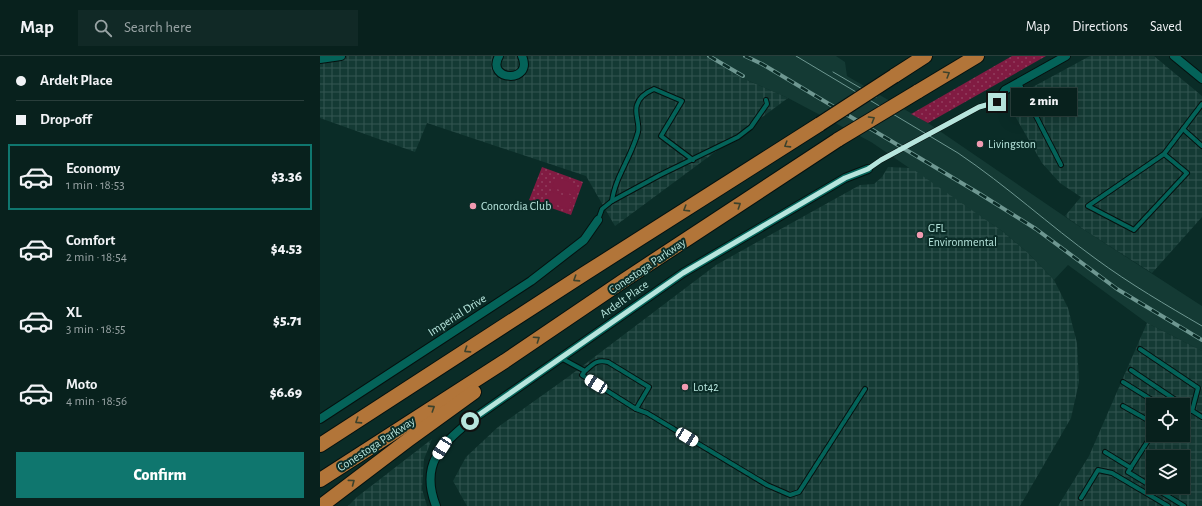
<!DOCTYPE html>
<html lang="en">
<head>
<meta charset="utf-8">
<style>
  :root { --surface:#08211d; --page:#112926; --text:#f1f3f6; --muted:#98a3a4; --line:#293e3b; --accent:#0f766e }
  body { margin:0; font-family:"Alegreya Sans",sans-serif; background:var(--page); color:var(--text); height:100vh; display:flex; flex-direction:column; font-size:15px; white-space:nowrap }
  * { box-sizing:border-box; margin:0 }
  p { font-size:13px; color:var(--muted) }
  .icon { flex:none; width:22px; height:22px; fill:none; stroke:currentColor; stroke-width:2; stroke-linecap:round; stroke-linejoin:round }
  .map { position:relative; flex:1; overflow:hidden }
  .side { display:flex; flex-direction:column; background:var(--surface); width:320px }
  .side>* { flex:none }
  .hud { display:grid; align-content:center; height:88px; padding:0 16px; background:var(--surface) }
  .buttons { position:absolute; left:826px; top:342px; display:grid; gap:8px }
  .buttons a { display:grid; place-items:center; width:44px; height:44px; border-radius:0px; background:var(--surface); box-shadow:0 4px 16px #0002,0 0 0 1px var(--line); font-size:20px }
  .end { position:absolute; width:18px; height:18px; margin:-9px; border:5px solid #b7e5dd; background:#111; box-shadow:0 0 0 2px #111 }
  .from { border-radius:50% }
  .bubble { position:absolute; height:28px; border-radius:0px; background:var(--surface); box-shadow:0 4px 16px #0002,0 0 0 1px var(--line); font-size:13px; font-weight:800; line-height:28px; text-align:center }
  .car { position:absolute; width:12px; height:24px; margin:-12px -6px; border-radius:5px; box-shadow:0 0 3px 1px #0007; background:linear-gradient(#fff 24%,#345 0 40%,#fff 0 76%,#345 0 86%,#fff 0) }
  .hud b { display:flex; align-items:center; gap:14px; height:38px; font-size:15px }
  .hud b+b { border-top:1px solid var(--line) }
  .hud i { width:10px; height:10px; background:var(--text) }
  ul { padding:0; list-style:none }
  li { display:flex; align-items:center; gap:12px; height:66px; margin:0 8px 6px; padding:0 8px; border:2px solid transparent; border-radius:0px }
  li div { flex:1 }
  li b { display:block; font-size:15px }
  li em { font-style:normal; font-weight:800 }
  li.active { border-color:var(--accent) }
  li>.icon { width:36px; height:36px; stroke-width:1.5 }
  .cta { display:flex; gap:8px; margin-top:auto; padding:8px 16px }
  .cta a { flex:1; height:46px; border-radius:0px; background:var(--accent); color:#fff; font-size:16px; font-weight:800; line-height:46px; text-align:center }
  header { display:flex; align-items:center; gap:24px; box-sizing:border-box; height:56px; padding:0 20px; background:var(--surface); border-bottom:1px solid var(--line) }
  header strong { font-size:19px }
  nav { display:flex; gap:22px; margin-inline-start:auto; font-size:14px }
  .search { width:280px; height:36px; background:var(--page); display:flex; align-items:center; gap:10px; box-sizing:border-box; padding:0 14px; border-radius:0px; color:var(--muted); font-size:15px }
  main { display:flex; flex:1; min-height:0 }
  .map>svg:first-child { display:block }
</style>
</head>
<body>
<header>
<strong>Map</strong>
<div class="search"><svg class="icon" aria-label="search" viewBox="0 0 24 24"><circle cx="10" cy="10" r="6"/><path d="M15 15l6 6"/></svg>Search here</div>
<nav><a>Map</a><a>Directions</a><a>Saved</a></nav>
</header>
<main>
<section class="side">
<div class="hud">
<b><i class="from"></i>Ardelt Place</b>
<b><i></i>Drop-off</b>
</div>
<ul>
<li class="active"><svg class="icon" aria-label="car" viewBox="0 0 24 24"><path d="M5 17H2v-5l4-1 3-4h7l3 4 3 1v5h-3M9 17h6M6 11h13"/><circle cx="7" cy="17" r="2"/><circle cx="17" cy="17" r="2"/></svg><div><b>Economy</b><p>1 min · 18:53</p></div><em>$3.36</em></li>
<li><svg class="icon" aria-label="car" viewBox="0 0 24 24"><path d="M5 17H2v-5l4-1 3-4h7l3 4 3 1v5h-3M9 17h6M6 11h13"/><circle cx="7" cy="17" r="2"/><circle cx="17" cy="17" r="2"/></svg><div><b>Comfort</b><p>2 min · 18:54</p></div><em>$4.53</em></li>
<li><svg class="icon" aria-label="car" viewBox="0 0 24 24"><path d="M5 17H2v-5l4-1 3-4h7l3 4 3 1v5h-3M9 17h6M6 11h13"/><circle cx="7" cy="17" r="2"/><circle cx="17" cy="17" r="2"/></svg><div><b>XL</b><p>3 min · 18:55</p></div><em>$5.71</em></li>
<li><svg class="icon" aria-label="car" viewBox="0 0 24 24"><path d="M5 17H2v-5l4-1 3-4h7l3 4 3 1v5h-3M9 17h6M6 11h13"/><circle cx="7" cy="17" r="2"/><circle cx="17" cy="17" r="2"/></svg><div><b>Moto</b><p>4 min · 18:56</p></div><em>$6.69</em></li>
</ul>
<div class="cta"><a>Confirm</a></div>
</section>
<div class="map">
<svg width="882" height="450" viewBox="0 0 882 450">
  <defs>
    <pattern id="industrial-grid" width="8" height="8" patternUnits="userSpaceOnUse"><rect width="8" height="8" fill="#143a34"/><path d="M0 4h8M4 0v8" fill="none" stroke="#345651"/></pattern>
    <pattern id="grass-dots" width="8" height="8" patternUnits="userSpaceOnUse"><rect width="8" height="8" fill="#811b42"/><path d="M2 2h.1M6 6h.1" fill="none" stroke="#913c5d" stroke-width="1.8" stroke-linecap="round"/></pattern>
  </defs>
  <rect width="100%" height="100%" fill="#0a2c27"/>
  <path fill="#143a34" d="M 385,0 L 516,0 L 525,6 L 527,20 L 608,67 L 766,175 L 882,250 L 882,295 L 827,267 L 748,209 L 734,224 L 708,197 L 682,175 L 551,86 L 468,42 L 422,22 Z"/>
  <g fill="url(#industrial-grid)" fill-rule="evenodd">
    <path d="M 0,0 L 385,0 L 422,22 L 468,42 L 295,170 L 266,120 L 107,67 L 95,96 L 0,62 Z"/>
    <path d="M 770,0 L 834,0 L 882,40 L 882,161 L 832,217 L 766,175 L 745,160 L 761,141 L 740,127 L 722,107 L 695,60 L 696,40 Z"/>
    <path d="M 568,111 L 591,112 L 682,175 L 708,197 L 734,224 L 748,252 L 757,287 L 759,326 L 751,362 L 700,450 L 147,450 L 133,425 L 146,401 L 178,371 L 248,321 L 396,209 L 540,129 L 554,128 L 562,121 Z"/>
    <path d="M 827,267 L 882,295 L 882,450 L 738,450 L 769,400 ZM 833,349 L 863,349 L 863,379 L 833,379 ZM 833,401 L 863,401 L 863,431 L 833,431 Z"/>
    <path d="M 112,383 L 104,403 L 102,433 L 107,450 L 28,450 L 37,441 Z"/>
  </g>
  <g fill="url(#grass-dots)">
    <path d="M 692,0 L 726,0 L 608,67 L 591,58 Z"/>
    <path d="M 222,111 L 263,126 L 251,159 L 209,144 Z"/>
  </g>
  <g fill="#811b42">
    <path d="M 236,121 L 257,129 L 253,139 L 232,131 Z"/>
    <path d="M 231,135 L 252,143 L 248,153 L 227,145 Z"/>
  </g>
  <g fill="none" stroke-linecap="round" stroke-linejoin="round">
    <g stroke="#05110f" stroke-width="6">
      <g id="lane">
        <path d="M 699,27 L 741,109"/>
        <path d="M 863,73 L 882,90"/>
        <path d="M 844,98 L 867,117 L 814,174 L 768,150 L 844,98 L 882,48"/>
        <path d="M 548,113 L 561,104 L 659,51 L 677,46"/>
        <path d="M 292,145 C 295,121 312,100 318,76 C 320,68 314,57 317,49 C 319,41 327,36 334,33 L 362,45 L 341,80 L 373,104"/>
        <path d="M 278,164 L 282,153 L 292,145 L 340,119 L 418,81 L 431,71 L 447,48 L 446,44"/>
        <path d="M 820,293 L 878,332 L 872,355"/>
        <path d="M 241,302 L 265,315 L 262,319 L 316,353 L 329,331 L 288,306 C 277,303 273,308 265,315"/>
        <path d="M 811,314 L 863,349"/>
        <path d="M 803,326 L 840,349"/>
        <path d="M 863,349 L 882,361"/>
        <path d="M 803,350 L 833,367"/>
        <path d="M 316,353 L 327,357 L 447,429 L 470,439 L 479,436 L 545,333"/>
        <path d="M 833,377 L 808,416 L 864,450"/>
        <path d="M 785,396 L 811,412"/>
        <path d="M 761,442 L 778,414 L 792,417 L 848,450"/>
      </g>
    </g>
    <g stroke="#05110f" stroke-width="10">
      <g id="street">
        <path d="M 179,0 C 165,25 214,28 202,0"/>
        <path d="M 854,0 L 882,23"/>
        <path d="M 0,3 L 21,0"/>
        <path d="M 677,46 L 685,34 L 746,0"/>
        <path d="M 0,363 L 211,225 L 264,184 L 278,164"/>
        <path d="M 116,450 C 100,409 120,390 150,365 L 363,217 L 525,122 L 548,113"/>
      </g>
    </g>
    <g stroke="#05110f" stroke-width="16">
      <g id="highway">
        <path d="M 574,20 L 605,0"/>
        <path d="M 597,36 L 657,0"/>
        <path d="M 0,389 L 264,218 L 500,68"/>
        <path d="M 0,424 L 185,305 L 303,225 L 519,83"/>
        <path d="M 1,450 L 88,384 L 154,336"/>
      </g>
    </g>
    <use href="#lane" stroke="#046359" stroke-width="4"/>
    <use href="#street" stroke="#046359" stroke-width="8"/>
    <use href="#highway" stroke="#b27539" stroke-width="14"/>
    <g stroke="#6e9791" stroke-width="1">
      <path d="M 476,0 L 638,97 C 687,130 729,169 776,203 C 810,228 846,249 882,270"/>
      <path d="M 513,16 L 556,41"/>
    </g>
    <g stroke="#6e9791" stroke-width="4">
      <g id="rail">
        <path d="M 389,0 L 423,20"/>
        <path d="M 425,0 L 442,8 L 660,138 L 716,173 L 797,233 L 882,284"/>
      </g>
    </g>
    <use href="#rail" stroke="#0a2c27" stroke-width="2.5" stroke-dasharray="8" stroke-linecap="butt"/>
    <g stroke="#05110f" stroke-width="16" stroke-linecap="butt">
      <g id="highway-bridge">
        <path d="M 500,68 L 574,20"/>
        <path d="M 519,83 L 597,36"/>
      </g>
    </g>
    <use href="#highway-bridge" stroke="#b27539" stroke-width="14"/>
  </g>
  <defs><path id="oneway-chevron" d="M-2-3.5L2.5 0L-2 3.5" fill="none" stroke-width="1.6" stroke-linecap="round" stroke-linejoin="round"/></defs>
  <g stroke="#3c422c">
    <use href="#oneway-chevron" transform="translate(627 18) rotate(-31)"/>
    <use href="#oneway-chevron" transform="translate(552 63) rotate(-31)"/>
    <use href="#oneway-chevron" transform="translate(467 89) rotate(148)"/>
    <use href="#oneway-chevron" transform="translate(418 149) rotate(-33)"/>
    <use href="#oneway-chevron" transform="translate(366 153) rotate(148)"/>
    <use href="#oneway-chevron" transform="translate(256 223) rotate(147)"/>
    <use href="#oneway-chevron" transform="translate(217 283) rotate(-34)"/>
    <use href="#oneway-chevron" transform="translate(147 294) rotate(147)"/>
    <use href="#oneway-chevron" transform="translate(112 352) rotate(-33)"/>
    <use href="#oneway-chevron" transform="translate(38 365) rotate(147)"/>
    <use href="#oneway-chevron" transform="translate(32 426) rotate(-37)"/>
  </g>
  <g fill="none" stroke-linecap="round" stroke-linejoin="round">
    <path stroke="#b7e5dd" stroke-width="5" d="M 150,365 L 363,217 L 525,122 L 548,113 L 561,104 L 659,51 L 677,46"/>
  </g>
  <g fill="#f19ab1" stroke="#0a2c27" stroke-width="1.5">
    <circle cx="660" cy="88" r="4"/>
    <circle cx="153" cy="150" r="4"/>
    <circle cx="600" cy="179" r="4"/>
    <circle cx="365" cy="331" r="4"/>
  </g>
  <g text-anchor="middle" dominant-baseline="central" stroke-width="4" stroke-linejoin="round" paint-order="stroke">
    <g font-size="12" fill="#b7e5dd" stroke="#0a2c27" text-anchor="start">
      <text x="668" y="88">Livingston</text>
      <text x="161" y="150">Concordia Club</text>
      <text x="608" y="172">GFL<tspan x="608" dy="14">Environmental</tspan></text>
      <text x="373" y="331">Lot42</text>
    </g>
    <g font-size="12" fill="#b7e5dd" stroke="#0a2c27">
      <text transform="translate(327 210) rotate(-34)">Conestoga Parkway</text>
      <text transform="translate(304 243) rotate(-35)">Ardelt Place</text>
      <text transform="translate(137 259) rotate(-33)">Imperial Drive</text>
      <text transform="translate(56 388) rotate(-33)">Conestoga Parkway</text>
    </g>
  </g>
</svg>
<div class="buttons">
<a><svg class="icon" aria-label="locate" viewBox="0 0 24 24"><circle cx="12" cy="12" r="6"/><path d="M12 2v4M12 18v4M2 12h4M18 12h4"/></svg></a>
<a><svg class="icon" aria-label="layers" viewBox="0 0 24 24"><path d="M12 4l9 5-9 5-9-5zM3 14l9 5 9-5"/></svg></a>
</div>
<i class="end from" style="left:150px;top:365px"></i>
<i class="end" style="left:677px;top:46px"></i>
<div class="bubble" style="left:691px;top:32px;width:66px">2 min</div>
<i class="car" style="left:276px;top:328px;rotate:302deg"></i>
<i class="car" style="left:367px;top:381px;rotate:121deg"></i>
<i class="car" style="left:122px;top:392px;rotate:213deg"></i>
</div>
</main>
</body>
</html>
